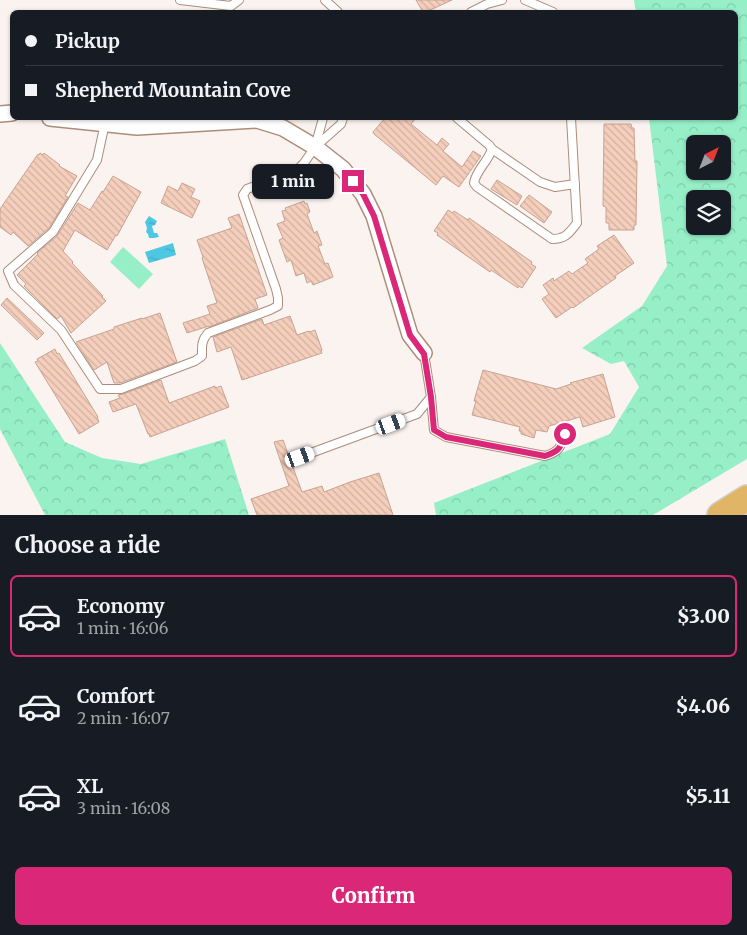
<!DOCTYPE html>
<html lang="en">
<head>
<meta charset="utf-8">
<style>
  :root { --surface:#171b24; --page:#20242c; --text:#f1f3f6; --muted:#9ea1a6; --line:#363941; --accent:#db2777 }
  body { margin:0; font-family:Merriweather,serif; background:var(--page); color:var(--text); height:100vh; display:flex; flex-direction:column; font-size:19px; white-space:nowrap }
  * { box-sizing:border-box; margin:0 }
  p { font-size:16px; color:var(--muted) }
  .icon { flex:none; width:28px; height:28px; fill:none; stroke:currentColor; stroke-width:2; stroke-linecap:round; stroke-linejoin:round }
  .map { position:relative; height:515px; overflow:hidden }
  .drawer { display:flex; flex-direction:column; background:var(--surface); flex:1 }
  .drawer>* { flex:none }
  .hud { position:absolute; left:10px; top:10px; width:728px; height:110px; border-radius:8px; box-shadow:0 1px 4px #0004; display:grid; align-content:center; height:110px; padding:0 15px; background:var(--surface) }
  .needle { width:32px; rotate:42deg }
  .tools { position:absolute; left:686px; top:135px; display:grid; gap:10px }
  .tools a { display:grid; place-items:center; width:45px; height:45px; border-radius:8px; background:var(--surface); box-shadow:0 1px 4px #0004; font-size:25px }
  .end { position:absolute; width:22px; height:22px; margin:-11px; border:6px solid #db2777; background:#fff; box-shadow:0 0 0 2px #fff }
  .from { border-radius:50% }
  .bubble { position:absolute; height:35px; border-radius:8px; background:var(--surface); box-shadow:0 1px 4px #0004; font-size:16px; font-weight:800; line-height:35px; text-align:center }
  .car { position:absolute; width:15px; height:30px; margin:-15px -8px; border-radius:6px; box-shadow:0 0 4px 1px #0007; background:linear-gradient(#fff 24%,#345 0 40%,#fff 0 76%,#345 0 86%,#fff 0) }
  .hud b { display:flex; align-items:center; gap:18px; height:48px; font-size:19px }
  .hud b+b { border-top:1px solid var(--line) }
  .hud i { width:12px; height:12px; background:var(--text) }
  ul { padding:0; list-style:none }
  li { display:flex; align-items:center; gap:15px; height:82px; margin:0 10px 8px; padding:0 5px; border:2px solid transparent; border-radius:8px }
  li div { flex:1 }
  li b { display:block; font-size:19px }
  li em { font-style:normal; font-weight:800 }
  li.current { border-color:var(--accent) }
  li>.icon { width:45px; height:45px; stroke-width:1.5 }
  h2 { padding:0 15px; font-size:22px; line-height:60px }
  .cta { display:flex; gap:10px; margin-top:auto; padding:10px 15px }
  .cta a { flex:1; height:58px; border-radius:8px; background:var(--accent); color:#fff; font-size:20px; font-weight:800; line-height:58px; text-align:center }
  .map>svg:first-child { display:block }
</style>
</head>
<body>
<div class="map">
<svg width="747" height="515" viewBox="0 0 747 515">
  <defs>
    <pattern id="forest-crowns" width="20" height="18" patternUnits="userSpaceOnUse" patternTransform="scale(1.25)"><rect width="20" height="18" fill="#96efc7"/><path d="M2 6a3 3 0 1 1 6 0M12 15a3 3 0 1 1 6 0" fill="none" stroke="#81cca9"/></pattern>
    <pattern id="water-ripples" width="26" height="14" patternUnits="userSpaceOnUse" patternTransform="scale(1.25)"><rect width="26" height="14" fill="#4ec7e3"/><path d="M2 4q2-2 4 0t4 0M15 11q2-2 4 0t4 0" fill="none" stroke="#44aac1"/></pattern>
    <pattern id="building-back-hatch" width="6" height="6" patternUnits="userSpaceOnUse" patternTransform="scale(1.25)"><rect width="6" height="6" fill="#f5cebc"/><path d="M-1 5l2 2M0 0l6 6M5-1l2 2" fill="none" stroke="#d1b0a0"/></pattern>
  </defs>
  <rect width="100%" height="100%" fill="#fbf3ef"/>
  <g fill="url(#forest-crowns)" fill-rule="evenodd">
    <path d="M 634,0 L 747,0 L 747,459 L 653,515 L 436,515 L 434,503 L 610,434 L 639,387 L 624,361 L 611,364 L 582,348 L 642,306 L 667,266 L 649,118 L 735,118 L 735,12 L 636,12 ZM 695,144 L 722,144 L 722,171 L 695,171 ZM 695,199 L 722,199 L 722,226 L 695,226 Z"/>
    <path d="M 0,343 L 65,442 L 102,458 L 141,464 L 225,439 L 249,515 L 45,515 L 0,429 Z"/>
  </g>
  <path fill="#96efc7" d="M 123,247 L 153,274 L 139,289 L 110,262 Z"/>
  <g fill="url(#water-ripples)">
    <path d="M 149,216 L 157,221 L 155,225 L 152,226 L 154,233 L 157,233 L 159,237 L 154,238 L 149,238 L 148,234 L 146,232 L 147,228 L 145,222 Z"/>
    <path d="M 173,243 L 176,255 L 149,263 L 145,252 Z"/>
  </g>
  <g fill="url(#building-back-hatch)" stroke="#c7a392">
    <path d="M 416,0 L 452,0 L 426,12 L 423,12 Z"/>
    <path d="M 385,118 L 416,118 L 411,124 L 437,145 L 442,138 L 449,144 L 443,151 L 462,167 L 473,151 L 481,156 L 459,187 L 443,176 L 436,185 L 374,134 L 373,132 Z"/>
    <path d="M 604,124 L 631,124 L 632,128 L 634,128 L 635,161 L 637,161 L 636,225 L 634,225 L 634,230 L 609,230 L 609,223 L 606,223 L 606,207 L 603,206 Z"/>
    <path d="M 40,153 L 43,155 L 44,153 L 60,165 L 59,166 L 77,176 L 65,196 L 68,197 L 49,228 L 28,246 L 13,232 L 11,235 L 0,227 L 0,209 L 38,154 L 39,155 Z"/>
    <path d="M 113,176 L 141,192 L 117,236 L 116,235 L 107,250 L 75,230 L 63,251 L 73,262 L 72,263 L 103,296 L 102,297 L 106,301 L 71,333 L 61,316 L 57,319 L 24,286 L 26,284 L 17,275 L 38,254 L 37,253 L 57,236 L 78,203 L 90,210 L 102,191 L 103,192 Z"/>
    <path d="M 497,180 L 522,196 L 517,205 L 491,189 Z"/>
    <path d="M 182,183 L 195,189 L 191,197 L 200,201 L 192,218 L 161,203 L 168,186 L 178,191 Z"/>
    <path d="M 529,195 L 552,212 L 544,223 L 520,206 Z"/>
    <path d="M 304,201 L 305,204 L 307,203 L 310,212 L 307,214 L 314,233 L 317,231 L 322,245 L 318,246 L 325,264 L 328,263 L 333,277 L 313,285 L 311,281 L 307,283 L 304,273 L 296,276 L 291,260 L 287,262 L 279,240 L 283,238 L 277,224 L 285,221 L 282,211 L 286,210 L 285,208 Z"/>
    <path d="M 448,210 L 453,213 L 454,211 L 468,220 L 469,218 L 532,262 L 531,264 L 536,267 L 522,288 L 519,286 L 518,288 L 491,270 L 490,272 L 437,235 L 438,233 L 434,231 Z"/>
    <path d="M 239,214 L 267,295 L 255,299 L 258,308 L 209,327 L 209,326 L 187,333 L 183,323 L 210,314 L 207,306 L 217,303 L 202,258 L 203,257 L 197,240 L 232,228 L 228,218 Z"/>
    <path d="M 614,235 L 634,263 L 615,276 L 616,278 L 600,289 L 573,308 L 572,307 L 556,318 L 542,299 L 549,294 L 543,285 L 553,278 L 554,281 L 569,271 L 572,274 L 588,263 L 585,259 L 599,249 L 597,246 Z"/>
    <path d="M 7,298 L 44,333 L 37,340 L 1,305 Z"/>
    <path d="M 160,313 L 177,362 L 120,383 L 114,383 L 107,362 L 94,370 L 76,342 L 114,329 L 114,327 L 142,318 L 142,319 Z"/>
    <path d="M 290,316 L 297,335 L 309,331 L 310,332 L 315,330 L 322,350 L 321,351 L 322,353 L 242,380 L 231,347 L 217,352 L 213,337 L 262,319 L 264,325 Z"/>
    <path d="M 55,349 L 57,354 L 59,353 L 98,417 L 97,417 L 99,422 L 79,434 L 35,362 L 38,361 L 37,359 Z"/>
    <path d="M 483,370 L 556,389 L 571,384 L 570,383 L 603,374 L 615,417 L 583,427 L 580,417 L 549,426 L 547,432 L 536,430 L 534,438 L 521,434 L 521,431 L 519,431 L 520,427 L 472,415 L 476,401 L 474,401 Z"/>
    <path d="M 161,380 L 169,403 L 215,386 L 215,388 L 221,386 L 229,407 L 150,437 L 149,434 L 148,434 L 136,404 L 113,412 L 109,402 L 120,398 L 118,395 L 123,394 Z"/>
    <path d="M 283,440 L 302,492 L 322,486 L 324,492 L 350,482 L 379,473 L 393,515 L 257,515 L 251,499 L 289,486 L 274,442 Z"/>
  </g>
  <g fill="none" stroke-linecap="round" stroke-linejoin="round">
    <g stroke="#ad8c79" stroke-width="10">
      <g id="service">
        <path d="M 180,0 L 231,6 L 239,0"/>
        <path d="M 325,0 L 338,12"/>
        <path d="M 525,0 L 553,12"/>
        <path d="M 471,12 L 487,4 L 502,0"/>
        <path d="M 457,118 L 489,145 L 492,149 C 488,162 476,170 474,183 L 477,187 L 552,239 C 566,239 569,233 577,223 L 571,118"/>
        <path d="M 105,123 L 97,160 L 53,232 L 8,271 L 14,285 L 61,330 L 100,389 L 121,389 L 195,361 L 202,356 C 202,346 201,341 208,333 L 270,310 L 278,306 L 278,298 L 276,289 L 243,195 L 247,189 L 297,170 L 304,163 L 315,147 L 341,124 L 343,118"/>
        <path d="M 315,147 L 323,118"/>
        <path d="M 492,149 L 540,182 L 555,187 L 575,184"/>
        <path d="M 431,397 L 434,430 L 446,437 L 545,456 C 560,451 560,448 565,434"/>
        <path d="M 300,457 L 417,414 L 431,397 L 424,353"/>
      </g>
    </g>
    <g stroke="#ad8c79" stroke-width="18">
      <g id="minor">
        <path d="M 0,114 L 12,113"/>
        <path d="M 50,118 L 137,127 L 257,120 L 283,128 L 315,147 L 343,169 L 363,194 L 374,216 L 410,335 L 424,353"/>
      </g>
    </g>
    <g stroke="#d1cfcd" stroke-width="28">
      <path id="trunk" d="M 720,515 L 747,498"/>
    </g>
    <use href="#service" stroke="#fff" stroke-width="8"/>
    <use href="#minor" stroke="#fff" stroke-width="15"/>
    <use href="#trunk" stroke="#e0b666" stroke-width="25"/>
  </g>
  <g fill="none" stroke-linecap="round" stroke-linejoin="round">
    <path stroke="#db2777" stroke-width="6" d="M 353,181 L 363,194 L 374,216 L 410,335 L 424,354 L 431,397 L 434,430 L 446,437 L 545,456 C 560,451 560,448 565,434"/>
  </g>
</svg>
<div class="tools">
<a><svg class="needle" viewBox="-14 -14 28 28"><path d="M0-13l5 13h-10z" fill="#e53935"/><path d="M0 13l5-13h-10z" fill="#9ea1a6"/></svg></a>
<a><svg class="icon" aria-label="layers" viewBox="0 0 24 24"><path d="M12 4l9 5-9 5-9-5zM3 14l9 5 9-5"/></svg></a>
</div>
<i class="end from" style="left:565px;top:434px"></i>
<i class="end" style="left:353px;top:181px"></i>
<div class="bubble" style="left:252px;top:164px;width:82px">1 min</div>
<i class="car" style="left:391px;top:424px;rotate:70deg"></i>
<i class="car" style="left:300px;top:457px;rotate:70deg"></i>
<div class="hud">
<b><i class="from"></i>Pickup</b>
<b><i></i>Shepherd Mountain Cove</b>
</div>
</div>
<section class="drawer">
<h2>Choose a ride</h2>
<ul>
<li class="current"><svg class="icon" aria-label="car" viewBox="0 0 24 24"><path d="M5 17H2v-5l4-1 3-4h7l3 4 3 1v5h-3M9 17h6M6 11h13"/><circle cx="7" cy="17" r="2"/><circle cx="17" cy="17" r="2"/></svg><div><b>Economy</b><p>1 min · 16:06</p></div><em>$3.00</em></li>
<li><svg class="icon" aria-label="car" viewBox="0 0 24 24"><path d="M5 17H2v-5l4-1 3-4h7l3 4 3 1v5h-3M9 17h6M6 11h13"/><circle cx="7" cy="17" r="2"/><circle cx="17" cy="17" r="2"/></svg><div><b>Comfort</b><p>2 min · 16:07</p></div><em>$4.06</em></li>
<li><svg class="icon" aria-label="car" viewBox="0 0 24 24"><path d="M5 17H2v-5l4-1 3-4h7l3 4 3 1v5h-3M9 17h6M6 11h13"/><circle cx="7" cy="17" r="2"/><circle cx="17" cy="17" r="2"/></svg><div><b>XL</b><p>3 min · 16:08</p></div><em>$5.11</em></li>
</ul>
<div class="cta"><a>Confirm</a></div>
</section>
</body>
</html>
